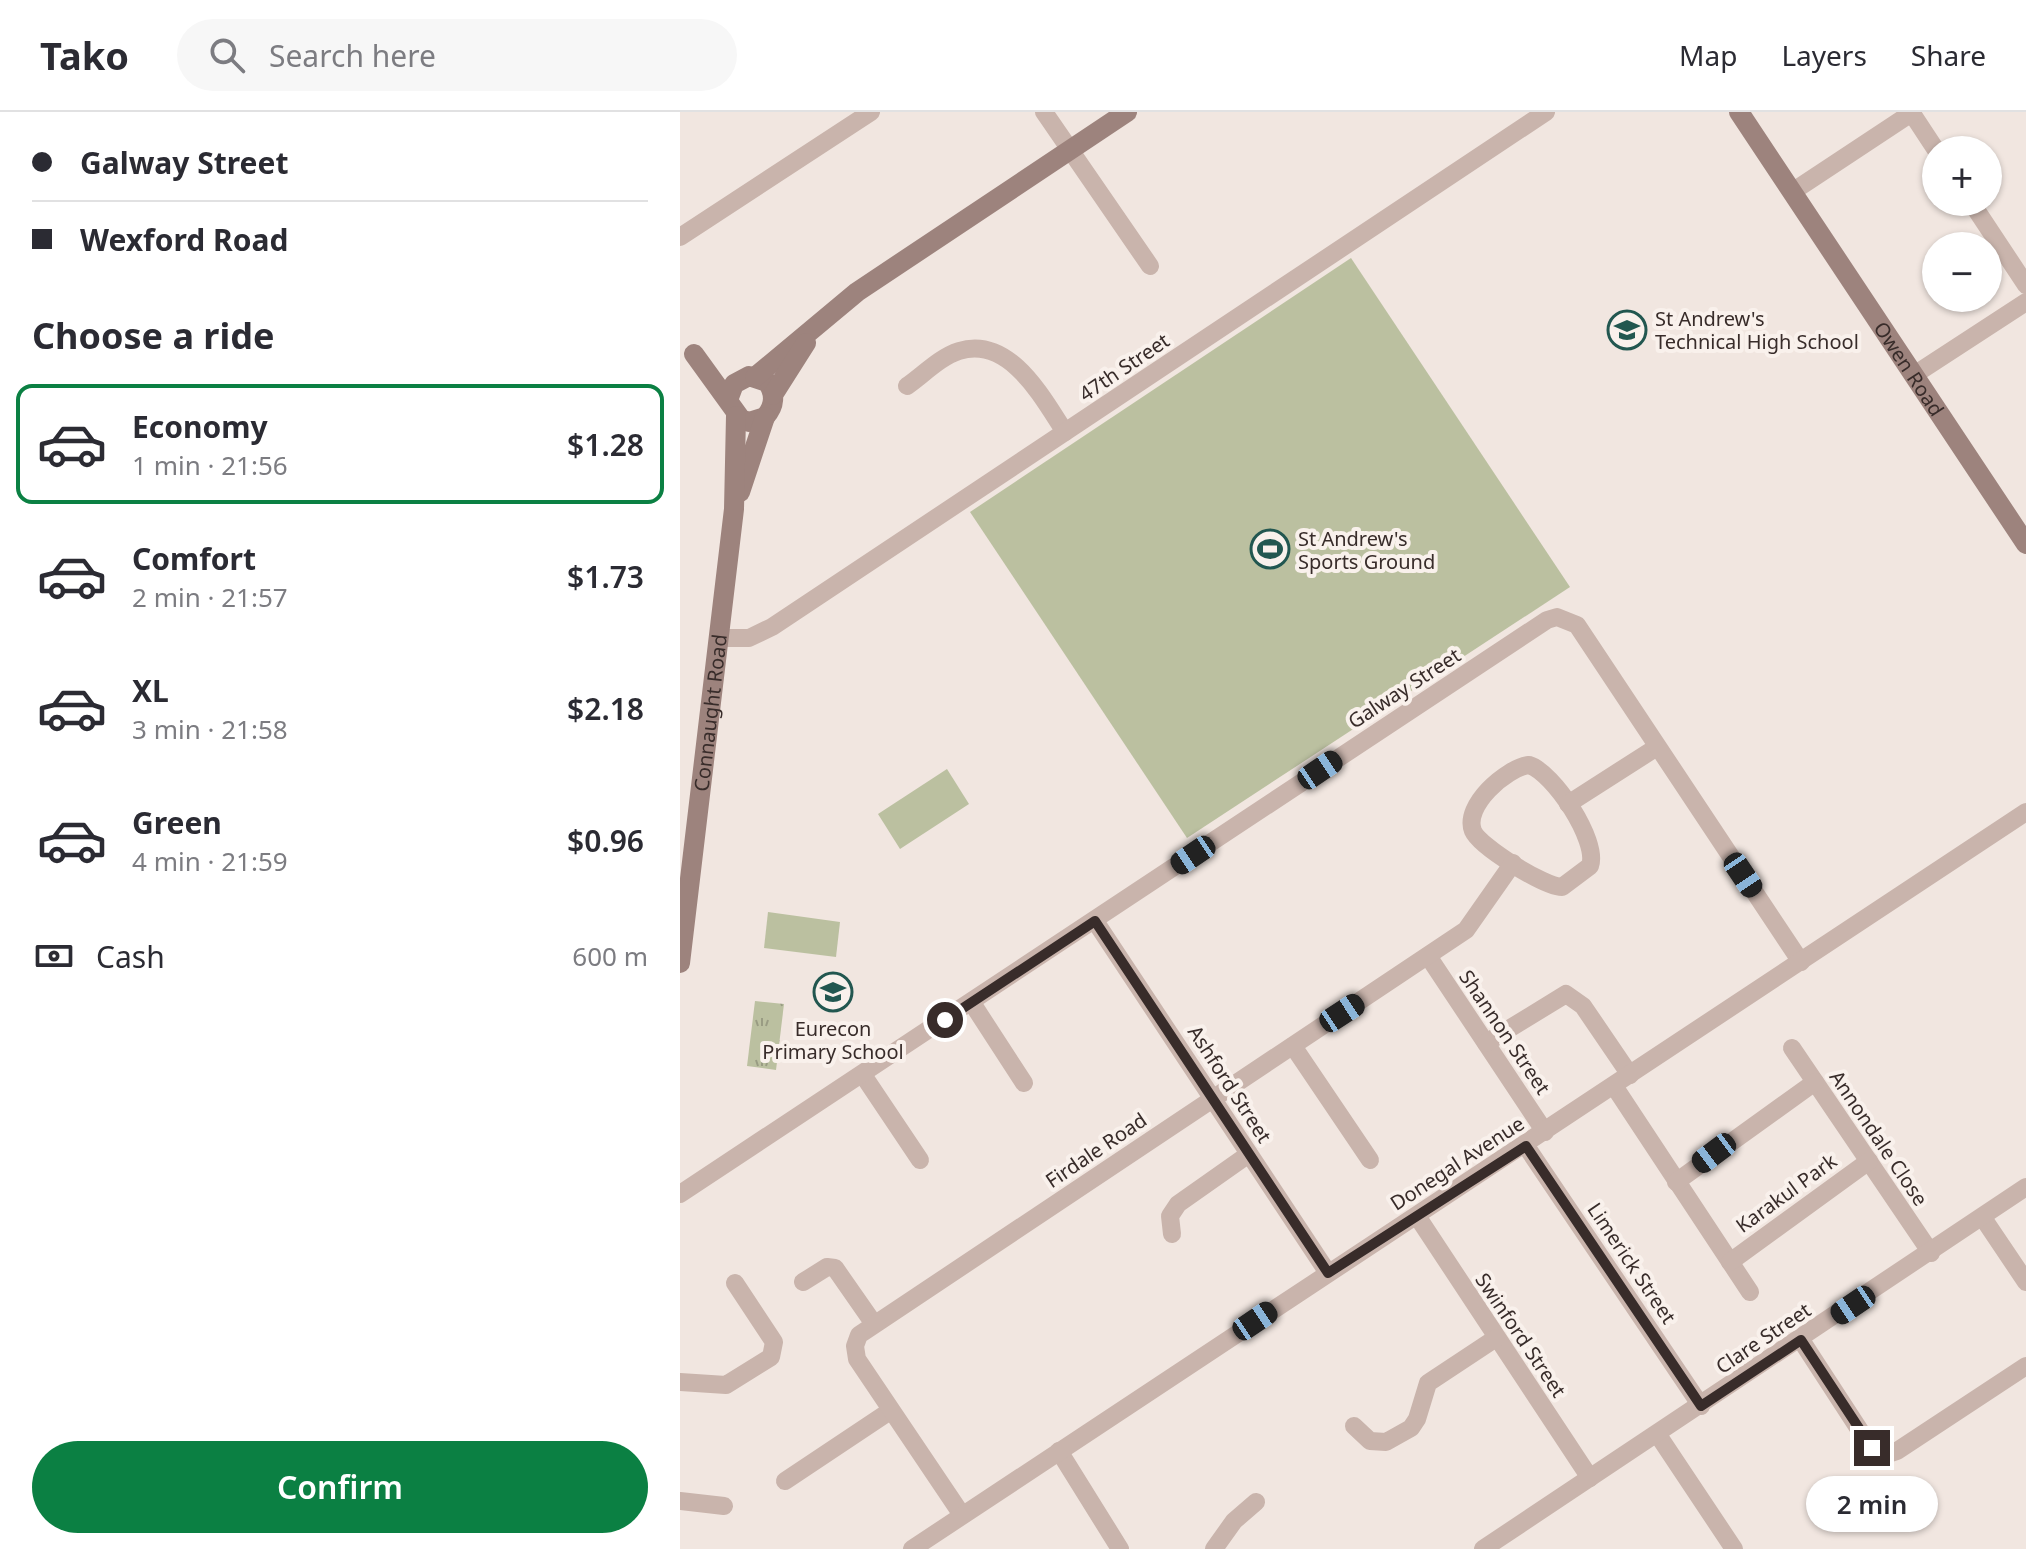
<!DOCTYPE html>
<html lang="en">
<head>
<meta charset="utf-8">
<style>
  :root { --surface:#fff; --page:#f7f7f7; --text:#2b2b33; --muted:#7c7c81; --line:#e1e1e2; --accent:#0b8043 }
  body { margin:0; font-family:"Noto Sans",sans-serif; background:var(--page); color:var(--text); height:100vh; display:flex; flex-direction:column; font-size:30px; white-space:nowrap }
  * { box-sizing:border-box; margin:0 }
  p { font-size:26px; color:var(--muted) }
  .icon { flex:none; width:44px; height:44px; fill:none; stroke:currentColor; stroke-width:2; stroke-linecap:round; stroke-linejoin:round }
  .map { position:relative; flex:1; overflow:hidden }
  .side { display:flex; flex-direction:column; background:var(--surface); width:680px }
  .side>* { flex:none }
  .top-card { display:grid; align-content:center; height:176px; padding:0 32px; background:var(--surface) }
  .fabs { position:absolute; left:1242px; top:24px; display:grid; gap:16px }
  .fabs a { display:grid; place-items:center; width:80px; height:80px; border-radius:50%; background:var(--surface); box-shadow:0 2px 6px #0004; font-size:40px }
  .end { position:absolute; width:36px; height:36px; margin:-18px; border:10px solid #382c2a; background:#fff; box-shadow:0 0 0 4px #fff }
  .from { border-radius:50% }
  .bubble { position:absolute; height:56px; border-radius:28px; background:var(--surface); box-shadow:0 2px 6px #0004; font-size:26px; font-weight:600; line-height:56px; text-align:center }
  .car { position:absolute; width:24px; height:48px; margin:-24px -12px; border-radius:10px; box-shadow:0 0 6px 2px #0007; background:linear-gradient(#222 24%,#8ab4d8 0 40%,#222 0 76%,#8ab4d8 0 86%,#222 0) }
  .top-card b { display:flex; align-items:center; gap:28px; height:76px; font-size:30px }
  .top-card b+b { border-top:2px solid var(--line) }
  .top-card i { width:20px; height:20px; background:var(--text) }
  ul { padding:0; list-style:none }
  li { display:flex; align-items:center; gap:24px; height:120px; margin:0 16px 12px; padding:0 16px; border:4px solid transparent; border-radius:16px }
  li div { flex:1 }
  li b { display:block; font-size:30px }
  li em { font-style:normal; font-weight:600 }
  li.selected { border-color:var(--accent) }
  li>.icon { width:72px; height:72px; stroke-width:1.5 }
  h2 { padding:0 32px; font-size:36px; line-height:96px }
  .pay { display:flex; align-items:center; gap:20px; height:88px; padding:0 32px; font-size:30px }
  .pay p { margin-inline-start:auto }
  .button { display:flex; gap:16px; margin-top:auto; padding:16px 32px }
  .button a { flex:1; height:92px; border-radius:48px; background:var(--accent); color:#fff; font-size:32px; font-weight:600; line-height:92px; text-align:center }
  header { display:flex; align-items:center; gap:48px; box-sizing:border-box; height:112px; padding:0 40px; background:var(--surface); border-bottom:2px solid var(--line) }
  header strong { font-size:38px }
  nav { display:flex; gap:44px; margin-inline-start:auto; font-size:28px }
  .search { width:560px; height:72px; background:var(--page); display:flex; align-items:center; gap:20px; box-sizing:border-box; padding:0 28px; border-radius:44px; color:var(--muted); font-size:30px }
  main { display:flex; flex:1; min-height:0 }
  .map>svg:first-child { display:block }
</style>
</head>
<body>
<header>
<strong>Tako</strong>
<div class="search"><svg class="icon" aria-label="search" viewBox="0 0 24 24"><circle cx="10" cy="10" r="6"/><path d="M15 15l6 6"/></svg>Search here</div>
<nav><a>Map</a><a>Layers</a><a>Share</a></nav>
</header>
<main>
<section class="side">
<div class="top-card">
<b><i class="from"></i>Galway Street</b>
<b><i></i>Wexford Road</b>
</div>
<h2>Choose a ride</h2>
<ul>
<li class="selected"><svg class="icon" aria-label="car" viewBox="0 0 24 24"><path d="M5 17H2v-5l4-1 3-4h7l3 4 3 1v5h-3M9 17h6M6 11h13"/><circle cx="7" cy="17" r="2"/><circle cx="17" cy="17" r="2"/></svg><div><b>Economy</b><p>1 min · 21:56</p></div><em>$1.28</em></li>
<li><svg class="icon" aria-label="car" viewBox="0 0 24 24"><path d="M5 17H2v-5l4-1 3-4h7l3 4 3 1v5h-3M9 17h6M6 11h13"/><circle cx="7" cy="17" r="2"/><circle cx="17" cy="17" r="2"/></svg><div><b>Comfort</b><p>2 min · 21:57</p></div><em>$1.73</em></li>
<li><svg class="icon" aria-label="car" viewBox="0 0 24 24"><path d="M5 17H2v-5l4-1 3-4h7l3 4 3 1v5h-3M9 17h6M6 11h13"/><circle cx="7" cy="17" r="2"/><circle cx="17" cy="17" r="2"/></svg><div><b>XL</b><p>3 min · 21:58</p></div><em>$2.18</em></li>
<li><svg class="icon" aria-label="car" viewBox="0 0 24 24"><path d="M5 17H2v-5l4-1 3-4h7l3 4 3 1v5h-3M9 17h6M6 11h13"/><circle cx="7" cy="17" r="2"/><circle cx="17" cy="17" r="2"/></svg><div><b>Green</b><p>4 min · 21:59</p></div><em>$0.96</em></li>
</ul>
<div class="pay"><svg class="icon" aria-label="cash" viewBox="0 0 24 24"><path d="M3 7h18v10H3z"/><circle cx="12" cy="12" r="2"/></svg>Cash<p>600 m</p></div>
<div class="button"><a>Confirm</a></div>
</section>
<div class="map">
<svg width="1346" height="1437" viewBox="0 0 1346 1437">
  <defs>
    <pattern id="park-tufts" width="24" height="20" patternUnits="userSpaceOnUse" patternTransform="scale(2)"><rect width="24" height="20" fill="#bbc0a0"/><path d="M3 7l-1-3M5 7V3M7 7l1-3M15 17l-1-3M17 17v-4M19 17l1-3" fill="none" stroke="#999c83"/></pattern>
  </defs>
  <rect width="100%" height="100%" fill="#f1e6e0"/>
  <path fill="url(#park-tufts)" d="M 75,889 L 104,892 L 96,958 L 67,954 Z"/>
  <g fill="#bbc0a0">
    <path d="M 671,146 L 890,475 L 507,726 L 290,400 Z"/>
    <path d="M 267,657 L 289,692 L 220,737 L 198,702 Z"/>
    <path d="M 88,800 L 160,810 L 156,845 L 84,836 Z"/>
  </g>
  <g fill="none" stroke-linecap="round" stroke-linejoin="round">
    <g stroke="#c9b4ac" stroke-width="18">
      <path d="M 364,0 L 470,154"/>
      <path d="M 1231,0 L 1256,38"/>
      <path d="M 1112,80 L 1233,0"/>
      <path d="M 1291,90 L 1346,173"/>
      <path d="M 0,125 L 191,0"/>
      <path d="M 1234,263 L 1346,190"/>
      <path d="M 227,274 C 243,263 260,245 279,239 C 330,223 363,287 385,320"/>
      <path d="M 39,526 L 69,526 L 92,515 L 866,0"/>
      <path d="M 849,653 C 873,660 919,729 910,754 L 882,775 C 865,775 800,735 793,719 C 783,694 826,656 849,653 Z"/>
      <path d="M 888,692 L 977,635"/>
      <path d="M 415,809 L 648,1161"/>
      <path d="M 748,844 L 865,1020"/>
      <path d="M 292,891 L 344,971"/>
      <path d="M 806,931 L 886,882 L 903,894 L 950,963"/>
      <path d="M 613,934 L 690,1048"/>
      <path d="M 1112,936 L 1251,1141"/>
      <path d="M 183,963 L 240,1048"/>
      <path d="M 934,974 L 1070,1180"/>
      <path d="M 846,1034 L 1021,1294"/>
      <path d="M 996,1070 L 1135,970"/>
      <path d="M 0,1082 L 867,508 L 877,505 L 897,513 L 1121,850"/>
      <path d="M 737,1104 L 910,1366"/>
      <path d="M 1303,1106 L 1346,1170"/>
      <path d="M 492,1122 L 490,1104 L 498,1092 L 569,1042"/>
      <path d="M 1050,1150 L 1189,1049"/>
      <path d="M 123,1170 L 147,1155 L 155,1156 L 194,1212"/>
      <path d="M 1121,1228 L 1188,1331 L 1205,1343 L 1217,1339 L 1346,1254"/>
      <path d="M 0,1270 L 46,1273 L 91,1245 L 94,1230 L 55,1171"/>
      <path d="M 674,1314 L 690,1329 L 706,1330 L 731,1316 L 737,1307 L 748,1271 L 816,1226"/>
      <path d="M 978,1323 L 1054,1437"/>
      <path d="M 379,1339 L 440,1437"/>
      <path d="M 105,1369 L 210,1299"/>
      <path d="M 0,1389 L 44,1394"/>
      <path d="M 282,1403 L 177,1247 L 175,1234 L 179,1223 L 786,818 L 833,751"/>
      <path d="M 232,1437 L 1346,700"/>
      <path d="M 534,1437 L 554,1409 L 576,1390"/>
      <path d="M 803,1437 L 1346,1075"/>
    </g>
    <g stroke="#9d837d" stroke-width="20">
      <path id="s1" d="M 1059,0 L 1346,432"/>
      <path d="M 14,242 L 61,307 L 69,310 L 85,305 C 95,294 96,282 87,270 L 69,264 L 54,272 L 48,288"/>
      <path d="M 75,265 L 177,180 L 447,0"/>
      <path d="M 93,283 L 126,231"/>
      <path d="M 60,380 L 85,305"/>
      <path id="s2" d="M 0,851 L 54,397 L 56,304"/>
    </g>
  </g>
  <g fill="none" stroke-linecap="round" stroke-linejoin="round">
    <path stroke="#382c2a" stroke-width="10" d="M 265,908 L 415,809 L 648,1161 L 846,1034 L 1021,1294 L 1121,1228 L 1192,1336"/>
  </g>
  <defs>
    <g id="school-ring" transform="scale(2)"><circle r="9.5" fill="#f9f1ec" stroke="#225750" stroke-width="1.5"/><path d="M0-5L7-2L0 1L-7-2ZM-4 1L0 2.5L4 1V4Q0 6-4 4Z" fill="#225750"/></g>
    <g id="stadium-ring" transform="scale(2)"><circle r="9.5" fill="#f9f1ec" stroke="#225750" stroke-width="1.5"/><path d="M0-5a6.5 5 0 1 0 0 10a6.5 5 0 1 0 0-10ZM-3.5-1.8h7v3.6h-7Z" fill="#225750"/></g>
  </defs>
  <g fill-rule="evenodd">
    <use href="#school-ring" x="947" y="218"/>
    <use href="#stadium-ring" x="590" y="437"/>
    <use href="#school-ring" x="153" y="880"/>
  </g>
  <g text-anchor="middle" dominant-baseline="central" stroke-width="8" stroke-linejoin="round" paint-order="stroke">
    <g font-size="20" fill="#382c2a" stroke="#f9f1ec" text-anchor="start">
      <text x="975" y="206">St Andrew's<tspan x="975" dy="23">Technical High School</tspan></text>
      <text x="618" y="426">St Andrew's<tspan x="618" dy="23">Sports Ground</tspan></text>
      <text x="153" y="916" text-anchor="middle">Eurecon<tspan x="153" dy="23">Primary School</tspan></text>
    </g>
    <g font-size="20" fill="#382c2a" stroke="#f9f1ec">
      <text transform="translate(444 255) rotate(-34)">47th Street</text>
      <text stroke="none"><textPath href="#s1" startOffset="308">Owen Road</textPath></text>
      <text transform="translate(724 576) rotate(-33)">Galway Street</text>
      <text stroke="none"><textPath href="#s2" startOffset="252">Connaught Road</textPath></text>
      <text transform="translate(825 920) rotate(56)">Shannon Street</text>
      <text transform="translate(550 972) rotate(57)">Ashford Street</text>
      <text transform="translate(1199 1026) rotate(56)">Annondale Close</text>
      <text transform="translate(416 1038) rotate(-34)">Firdale Road</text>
      <text transform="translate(777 1051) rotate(-33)">Donegal Avenue</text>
      <text transform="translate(1106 1081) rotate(-36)">Karakul Park</text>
      <text transform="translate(952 1151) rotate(56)">Limerick Street</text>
      <text transform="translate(841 1223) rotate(56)">Swinford Street</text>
      <text transform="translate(1083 1226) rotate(-34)">Clare Street</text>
    </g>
  </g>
</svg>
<div class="fabs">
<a>+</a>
<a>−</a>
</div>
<i class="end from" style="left:265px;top:908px"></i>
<i class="end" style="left:1192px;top:1336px"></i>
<div class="bubble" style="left:1126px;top:1364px;width:132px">2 min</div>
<i class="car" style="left:640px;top:658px;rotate:56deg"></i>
<i class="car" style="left:513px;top:743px;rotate:236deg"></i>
<i class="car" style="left:1063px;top:763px;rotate:146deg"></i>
<i class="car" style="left:662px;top:901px;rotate:57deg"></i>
<i class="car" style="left:1034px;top:1041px;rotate:233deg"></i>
<i class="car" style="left:1173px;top:1193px;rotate:236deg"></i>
<i class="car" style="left:575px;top:1209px;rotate:56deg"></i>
</div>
</main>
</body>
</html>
